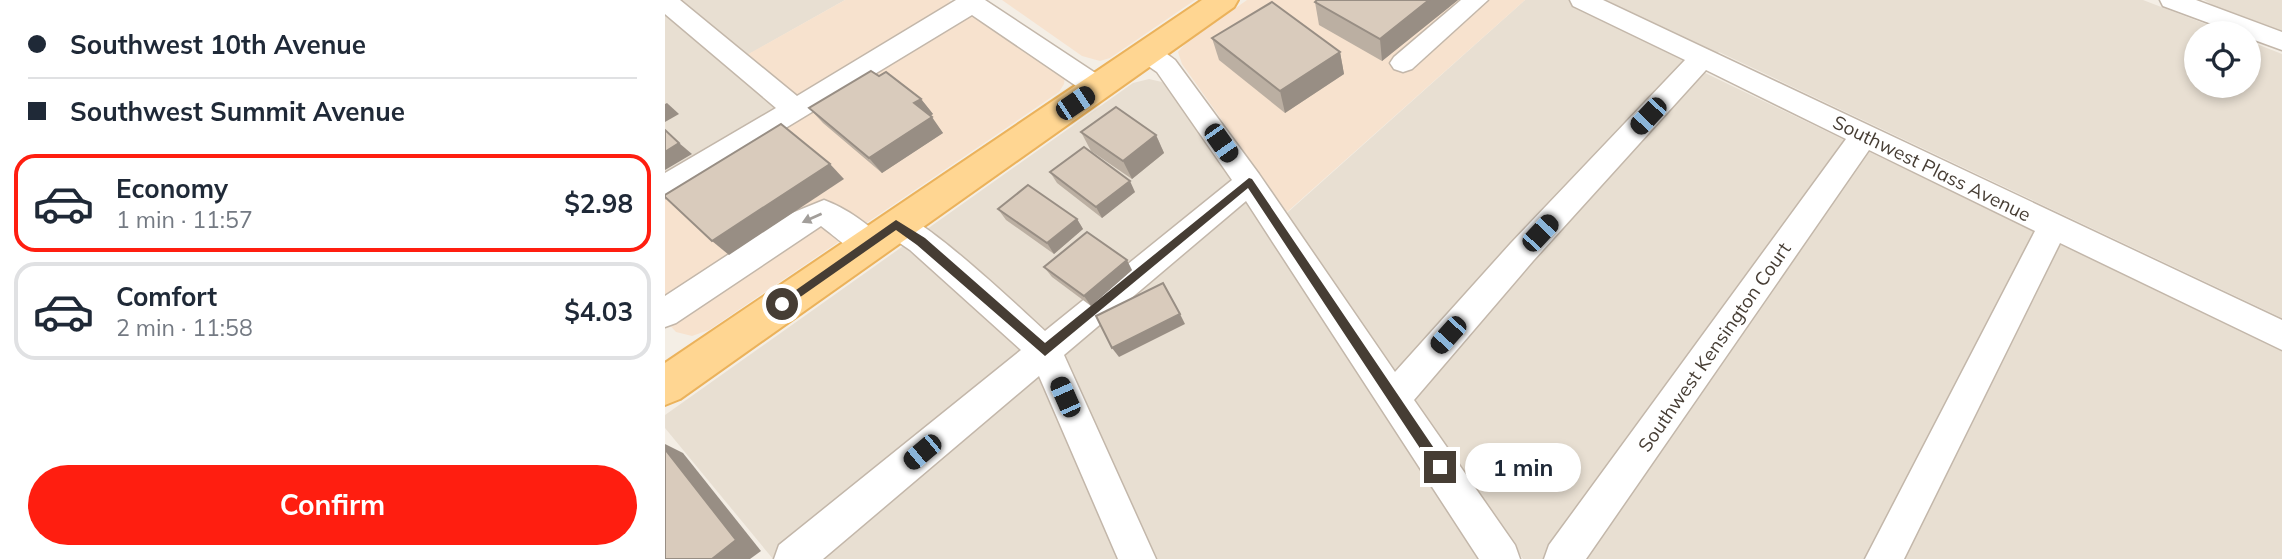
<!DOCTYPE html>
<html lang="en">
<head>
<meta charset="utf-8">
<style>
  :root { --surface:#fff; --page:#f2f2f3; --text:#1f2937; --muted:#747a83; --line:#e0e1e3; --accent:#ff1e10 }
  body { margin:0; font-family:Mulish,sans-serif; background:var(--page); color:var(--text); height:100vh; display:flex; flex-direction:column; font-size:26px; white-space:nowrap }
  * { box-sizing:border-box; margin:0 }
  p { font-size:23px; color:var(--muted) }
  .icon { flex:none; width:38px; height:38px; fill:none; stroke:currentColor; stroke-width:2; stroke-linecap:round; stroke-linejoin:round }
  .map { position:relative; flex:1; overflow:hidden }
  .panel { display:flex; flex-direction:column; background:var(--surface); width:665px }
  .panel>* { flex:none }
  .banner { display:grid; align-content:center; height:154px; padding:0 28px; background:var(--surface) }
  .buttons { position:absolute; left:1519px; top:21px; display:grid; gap:14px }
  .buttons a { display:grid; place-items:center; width:77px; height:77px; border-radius:50%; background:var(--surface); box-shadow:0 4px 10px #0003; font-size:35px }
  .end { position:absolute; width:32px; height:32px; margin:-16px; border:9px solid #463d34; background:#fff; box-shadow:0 0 0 4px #fff }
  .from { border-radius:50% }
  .bubble { position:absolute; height:49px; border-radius:24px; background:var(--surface); box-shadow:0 4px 10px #0003; font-size:23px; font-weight:700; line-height:49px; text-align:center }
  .car { position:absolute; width:21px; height:42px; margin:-21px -10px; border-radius:9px; box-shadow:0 0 5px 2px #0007; background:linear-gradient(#222 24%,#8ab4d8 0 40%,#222 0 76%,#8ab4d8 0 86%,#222 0) }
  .banner b { display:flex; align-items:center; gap:24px; height:66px; font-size:26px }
  .banner b+b { border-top:2px solid var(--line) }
  .banner i { width:18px; height:18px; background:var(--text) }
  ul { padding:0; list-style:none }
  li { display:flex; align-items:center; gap:21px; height:98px; margin:0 14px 10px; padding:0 14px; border:4px solid var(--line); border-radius:21px }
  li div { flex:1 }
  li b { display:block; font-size:26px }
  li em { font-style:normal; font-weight:700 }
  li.current { border-color:var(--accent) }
  li>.icon { width:63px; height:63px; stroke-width:1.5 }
  .primary-button { display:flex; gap:14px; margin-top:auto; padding:14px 28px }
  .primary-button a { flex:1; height:80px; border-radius:42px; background:var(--accent); color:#fff; font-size:28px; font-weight:700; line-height:80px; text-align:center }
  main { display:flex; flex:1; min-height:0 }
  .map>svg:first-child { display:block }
</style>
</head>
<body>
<main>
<section class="panel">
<div class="banner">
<b><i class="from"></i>Southwest 10th Avenue</b>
<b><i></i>Southwest Summit Avenue</b>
</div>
<ul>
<li class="current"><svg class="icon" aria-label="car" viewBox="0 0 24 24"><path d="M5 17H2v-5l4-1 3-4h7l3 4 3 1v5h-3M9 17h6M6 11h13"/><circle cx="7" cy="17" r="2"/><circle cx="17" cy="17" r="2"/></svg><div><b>Economy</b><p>1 min · 11:57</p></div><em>$2.98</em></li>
<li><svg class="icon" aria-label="car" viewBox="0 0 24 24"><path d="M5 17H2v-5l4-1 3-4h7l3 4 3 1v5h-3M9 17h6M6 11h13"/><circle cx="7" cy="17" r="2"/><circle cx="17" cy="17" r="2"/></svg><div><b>Comfort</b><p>2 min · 11:58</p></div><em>$4.03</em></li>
</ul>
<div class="primary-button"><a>Confirm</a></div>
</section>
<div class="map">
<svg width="1617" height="559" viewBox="0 0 1617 559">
  <rect width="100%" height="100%" fill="#f4eee5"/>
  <g fill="#e8dfd2">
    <path d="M 0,0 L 180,0 L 63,66 L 117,109 L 0,178 Z"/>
    <path d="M 860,0 L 1478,0 L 1564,33 L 1531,33 L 1531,86 L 1584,86 L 1584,41 L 1617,54 L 1617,318 L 1054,52 L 1036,71 L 1617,350 L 1617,559 L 858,559 L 743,394 L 622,213 Z"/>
    <path d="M 1539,0 L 1617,0 L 1617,32 L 1551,7 Z"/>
    <path d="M 484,79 L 497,82 L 508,91 L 816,559 L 108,559 L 0,428 L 0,415 L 468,83 Z"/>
  </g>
  <g fill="#f7e2ce">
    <path d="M 180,0 L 284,0 L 400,77 L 399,84 L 394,92 L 44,330 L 27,336 L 11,332 L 0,320 L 0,178 L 117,109 L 62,66 Z"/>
    <path d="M 337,0 L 530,0 L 445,58 L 435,61 L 417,56 Z"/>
    <path d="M 582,0 L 860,0 L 622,212 L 517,64 L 513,52 L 521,43 Z"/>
  </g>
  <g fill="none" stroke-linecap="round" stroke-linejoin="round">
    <g stroke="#c3b7aa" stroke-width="3">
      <g id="minor">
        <path d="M 0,0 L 15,0 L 132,96 L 291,0 L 320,0 L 441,80 L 445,87 L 441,94 L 432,96 L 423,94 L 307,15 L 10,195 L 0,198 L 0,173 L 111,108 L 0,14 Z"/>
        <path d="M 796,0 L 823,0 L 747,69 L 738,72 L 729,69 L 725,63 L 729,57 Z"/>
        <path d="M 905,0 L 938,0 L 1617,320 L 1617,350 L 1395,243 L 1239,559 L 1200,559 L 1370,231 L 1204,150 L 921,559 L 879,559 L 884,545 L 1181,139 L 1041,70 L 868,261 L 749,400 L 850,545 L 855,559 L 814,559 L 581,201 L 399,355 L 491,559 L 453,559 L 374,376 L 158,559 L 109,559 L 114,545 L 356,350 L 245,250 L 220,233 L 216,225 L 220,217 C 224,215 227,213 231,213 C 255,213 357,310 380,331 L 567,180 L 492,72 L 473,59 L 469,53 L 473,47 C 488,42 498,51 510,60 L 594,174 L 730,372 L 846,243 L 1020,60 L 908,6 Z"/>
        <path d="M 1495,0 L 1531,0 L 1617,32 L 1617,50 L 1584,38 L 1584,33 L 1571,33 L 1498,6 Z"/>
        <path d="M 159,200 C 178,207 210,226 219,244 L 215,253 C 192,260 174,239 156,226 L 11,323 L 0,327 L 0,296 L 127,213 Z"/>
      </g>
    </g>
    <g stroke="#ebb25b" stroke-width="4">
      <path id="major" d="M 537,0 L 573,0 L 569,7 L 15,399 L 0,405 L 0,363 Z"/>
    </g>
    <use href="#minor" fill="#fff" fill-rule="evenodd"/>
    <use href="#major" fill="#ffd692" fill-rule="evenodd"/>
  </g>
  <g fill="#bbafa2">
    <path d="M 652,0 L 793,0 L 717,61 L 654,25 L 650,2 Z"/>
    <path d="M 547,38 L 675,52 L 679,74 L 620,113 L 554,60 Z"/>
    <path d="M 214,76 L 256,99 L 268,114 L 265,116 L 278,133 L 217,173 L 158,123 L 144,108 Z"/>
    <path d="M 416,132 L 491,135 L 499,153 L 467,179 L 426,151 Z"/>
    <path d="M 385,172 L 470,192 L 437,218 L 392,183 Z"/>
    <path d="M 333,209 L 412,219 L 418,229 L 389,254 L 341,220 Z"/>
    <path d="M 379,267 L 467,270 L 426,306 L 387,277 Z"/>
  </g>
  <g fill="#988e84">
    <path d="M 764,0 L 793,0 L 717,61 L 715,39 Z"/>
    <path d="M 675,52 L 679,74 L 620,113 L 615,91 Z"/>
    <path d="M 256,99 L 268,114 L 260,119 L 249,103 Z"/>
    <path d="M 2,103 L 14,114 L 0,122 L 0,104 Z"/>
    <path d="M 267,117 L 278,133 L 217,173 L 204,158 Z"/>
    <path d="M 491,135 L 499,153 L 467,179 L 458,161 Z"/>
    <path d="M 14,143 L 27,154 L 0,170 L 0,152 Z"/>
    <path d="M 165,164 L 179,179 L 64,255 L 47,241 Z"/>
    <path d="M 465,181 L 470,192 L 437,218 L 431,207 Z"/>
    <path d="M 412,219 L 418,229 L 389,254 L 382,243 Z"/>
    <path d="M 462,260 L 467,270 L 426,306 L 419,296 Z"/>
    <path d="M 515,314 L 520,324 L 454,357 L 447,348 Z"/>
    <path d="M 0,444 L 18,453 L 96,551 L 85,559 L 47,559 L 0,449 Z"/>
  </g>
  <g fill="#d9cbbc" stroke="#988e84" stroke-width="2">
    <path d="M 652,0 L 764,0 L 715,39 L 650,2 Z"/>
    <path d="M 607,2 L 675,52 L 615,91 L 547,38 Z"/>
    <path d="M 206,71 L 214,76 L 221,72 L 256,99 L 249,103 L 267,117 L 204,158 L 144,108 Z"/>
    <path d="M 451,107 L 491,135 L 458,161 L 416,132 Z"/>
    <path d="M 116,124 L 165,164 L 47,241 L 0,197 L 0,195 Z"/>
    <path d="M 0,130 L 14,143 L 0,152 Z"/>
    <path d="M 419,147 L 465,181 L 431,207 L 385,172 Z"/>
    <path d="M 363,185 L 412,219 L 382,243 L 333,209 Z"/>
    <path d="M 422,232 L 462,260 L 419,296 L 379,267 Z"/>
    <path d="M 498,283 L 515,314 L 447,348 L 431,316 Z"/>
    <path d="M 0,449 L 71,540 L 47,559 L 0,559 Z"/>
  </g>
  <defs><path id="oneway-solid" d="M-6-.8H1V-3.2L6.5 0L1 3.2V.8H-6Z" transform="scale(1.75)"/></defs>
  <use fill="#a29e9a" href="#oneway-solid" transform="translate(147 218) rotate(156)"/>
  <path fill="#463d34" d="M 584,178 L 587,179 L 779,463 L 779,471 L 770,471 L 583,188 L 380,356 L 252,245 L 231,230 L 121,307 L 117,309 L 111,304 L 231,220 L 260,238 L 380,343 Z"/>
  <g text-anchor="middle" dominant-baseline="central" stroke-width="5" stroke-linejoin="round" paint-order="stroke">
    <g font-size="19" fill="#463d34" stroke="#fff">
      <text transform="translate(1267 168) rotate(26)">Southwest Plass Avenue</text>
      <text transform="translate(1049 347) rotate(-55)">Southwest Kensington Court</text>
    </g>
  </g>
</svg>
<div class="buttons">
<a><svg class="icon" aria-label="locate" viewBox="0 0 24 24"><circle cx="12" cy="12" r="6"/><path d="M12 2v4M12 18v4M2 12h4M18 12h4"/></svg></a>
</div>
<i class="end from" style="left:117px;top:304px"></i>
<i class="end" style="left:775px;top:467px"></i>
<div class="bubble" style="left:800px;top:443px;width:116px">1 min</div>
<i class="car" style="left:410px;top:103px;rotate:56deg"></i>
<i class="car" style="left:983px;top:116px;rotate:223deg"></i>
<i class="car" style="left:556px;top:143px;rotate:145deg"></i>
<i class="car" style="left:875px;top:233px;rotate:43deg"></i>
<i class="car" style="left:783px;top:335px;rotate:222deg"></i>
<i class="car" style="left:400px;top:397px;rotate:336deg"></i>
<i class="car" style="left:257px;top:452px;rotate:230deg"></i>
</div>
</main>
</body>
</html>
